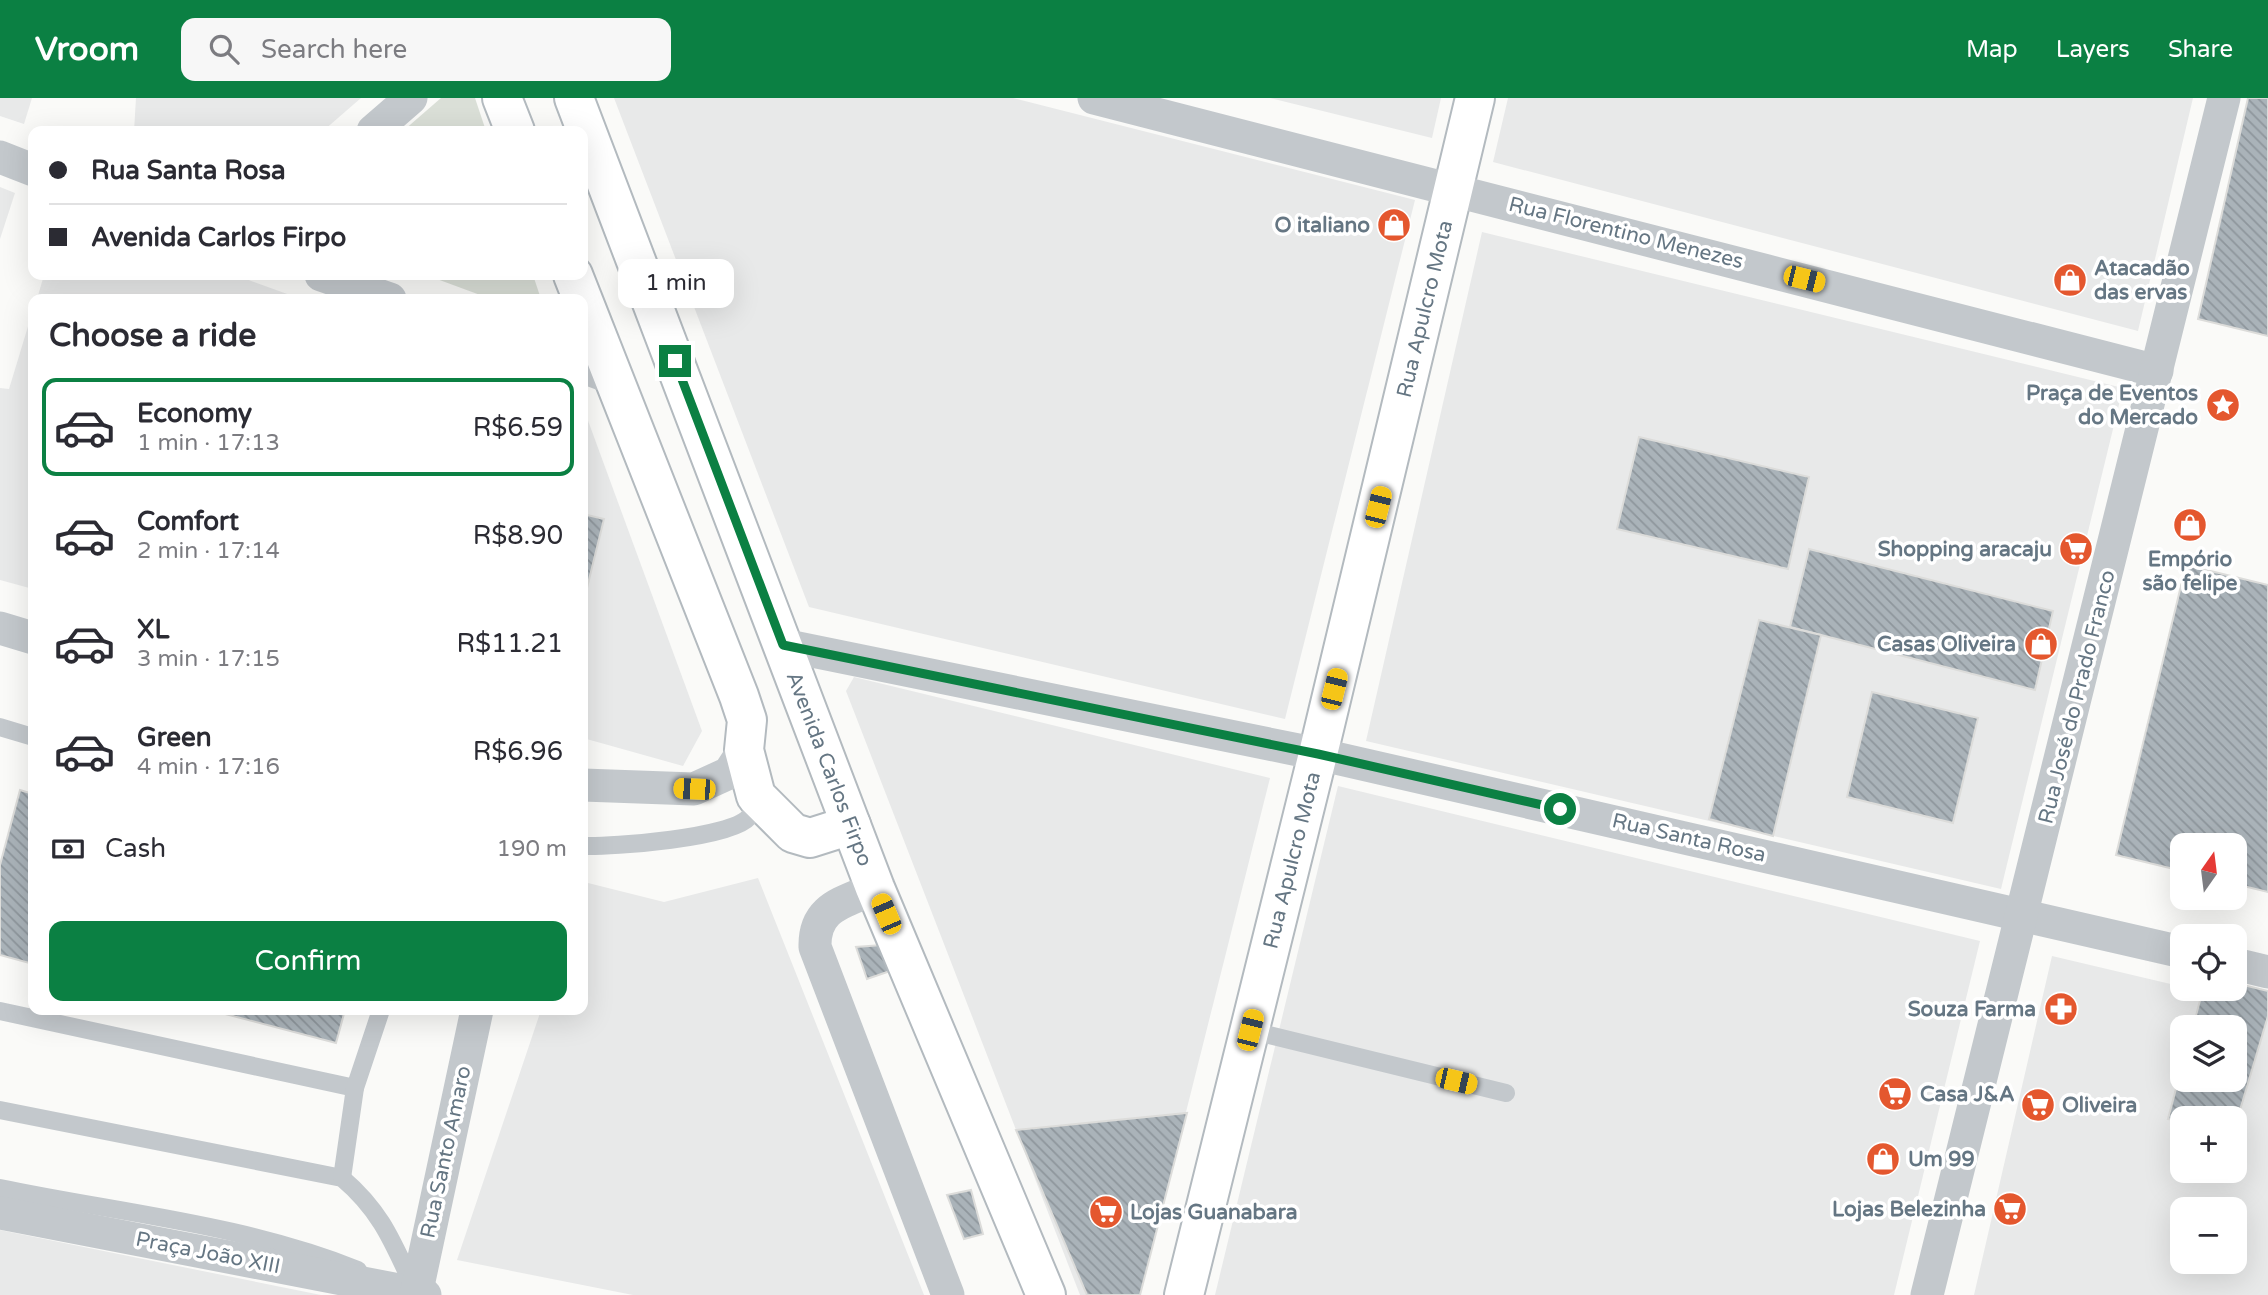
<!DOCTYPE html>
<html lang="en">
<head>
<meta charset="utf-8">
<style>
  :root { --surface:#fff; --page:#f7f7f7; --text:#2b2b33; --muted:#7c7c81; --line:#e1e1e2; --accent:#0b8043 }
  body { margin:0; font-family:"Varela Round",sans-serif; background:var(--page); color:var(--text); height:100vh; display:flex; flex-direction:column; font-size:26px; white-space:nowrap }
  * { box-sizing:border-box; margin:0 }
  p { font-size:23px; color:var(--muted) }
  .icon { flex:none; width:38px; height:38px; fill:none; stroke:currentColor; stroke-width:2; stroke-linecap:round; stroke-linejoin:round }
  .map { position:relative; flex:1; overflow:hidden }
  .side { position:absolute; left:28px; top:196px; width:560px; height:721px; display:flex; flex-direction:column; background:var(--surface); border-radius:14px; box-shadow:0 7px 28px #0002 }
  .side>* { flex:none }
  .top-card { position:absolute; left:28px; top:28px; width:560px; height:154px; border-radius:14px; box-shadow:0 7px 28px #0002; display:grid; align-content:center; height:154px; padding:0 21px; background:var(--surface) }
  .needle { width:46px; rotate:14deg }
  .controls { position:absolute; left:2170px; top:735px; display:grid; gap:14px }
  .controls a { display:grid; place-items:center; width:77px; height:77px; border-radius:14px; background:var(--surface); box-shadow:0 7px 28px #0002; font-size:35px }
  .end { position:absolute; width:32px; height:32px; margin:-16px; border:9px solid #0b8043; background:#fff; box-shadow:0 0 0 4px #fff }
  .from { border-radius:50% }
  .bubble { position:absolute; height:49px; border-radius:14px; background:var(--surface); box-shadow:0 7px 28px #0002; font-size:23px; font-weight:600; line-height:49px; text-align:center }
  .car { position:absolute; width:21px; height:42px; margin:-21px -10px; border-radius:9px; box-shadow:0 0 5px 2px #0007; background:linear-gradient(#f5c518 24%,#345 0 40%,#f5c518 0 76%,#345 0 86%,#f5c518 0) }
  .top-card b { display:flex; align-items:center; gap:24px; height:66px; font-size:26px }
  .top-card b+b { border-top:2px solid var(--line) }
  .top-card i { width:18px; height:18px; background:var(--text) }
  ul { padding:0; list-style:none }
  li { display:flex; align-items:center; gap:21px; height:98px; margin:0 14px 10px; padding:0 7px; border:4px solid transparent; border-radius:14px }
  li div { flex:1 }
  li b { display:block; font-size:26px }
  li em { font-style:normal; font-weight:600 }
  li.on { border-color:var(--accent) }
  li>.icon { width:63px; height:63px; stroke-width:1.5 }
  h2 { padding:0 21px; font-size:32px; line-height:84px }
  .pay { display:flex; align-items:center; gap:18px; height:77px; padding:0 21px; font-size:26px }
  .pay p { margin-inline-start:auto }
  .cta { display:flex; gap:14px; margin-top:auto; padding:14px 21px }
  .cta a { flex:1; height:80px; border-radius:14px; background:var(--accent); color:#fff; font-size:28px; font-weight:600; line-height:80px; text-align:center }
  header { display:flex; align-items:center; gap:42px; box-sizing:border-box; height:98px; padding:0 35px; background:var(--accent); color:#fff }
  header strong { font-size:33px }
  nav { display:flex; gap:38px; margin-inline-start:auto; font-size:24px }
  .search { width:490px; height:63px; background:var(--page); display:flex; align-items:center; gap:18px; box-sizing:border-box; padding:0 24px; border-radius:14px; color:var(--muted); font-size:26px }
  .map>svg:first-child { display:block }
</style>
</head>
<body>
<header>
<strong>Vroom</strong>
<div class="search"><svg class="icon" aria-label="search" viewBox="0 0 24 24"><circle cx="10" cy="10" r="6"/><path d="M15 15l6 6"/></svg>Search here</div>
<nav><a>Map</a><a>Layers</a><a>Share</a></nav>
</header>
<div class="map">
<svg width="2268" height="1197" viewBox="0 0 2268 1197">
  <defs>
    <pattern id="building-back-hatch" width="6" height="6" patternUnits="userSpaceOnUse" patternTransform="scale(1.75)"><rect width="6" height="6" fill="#aab3b9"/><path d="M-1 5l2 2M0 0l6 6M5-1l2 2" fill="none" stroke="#8e969c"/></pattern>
  </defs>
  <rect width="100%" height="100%" fill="#fafaf8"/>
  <g fill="#e8e9e9" fill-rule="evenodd">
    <path d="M 0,0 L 32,0 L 24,26 L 0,18 Z"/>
    <path d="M 136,0 L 361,0 L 323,33 L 134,33 Z"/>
    <path d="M 614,0 L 1013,0 L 1415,102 L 1285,621 L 809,509 Z"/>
    <path d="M 1270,0 L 1441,0 L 1432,40 Z"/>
    <path d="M 1508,0 L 2193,0 L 2138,233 L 1493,64 Z"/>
    <path d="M 0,89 L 15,95 L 0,141 Z"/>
    <path d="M 1482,134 L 2123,290 L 2001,791 L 1366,643 Z"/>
    <path d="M 44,177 L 235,177 L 301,201 L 37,201 Z"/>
    <path d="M 33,212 L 33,491 L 0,482 L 0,290 L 9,291 Z"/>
    <path d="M 583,309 L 702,633 L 683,668 L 583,640 Z"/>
    <path d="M 854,579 L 1270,680 L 1140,1197 L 1080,1197 L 846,593 Z"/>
    <path d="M 1338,688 L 1980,843 L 1894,1197 L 1215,1197 Z"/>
    <path d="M 758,780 L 924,1197 L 633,1197 L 457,1162 L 541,912 L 583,912 L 584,784 L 664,804 Z"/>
    <path d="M 2052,858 L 2268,909 L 2268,1197 L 1974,1197 ZM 2182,929 L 2235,929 L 2235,982 L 2182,982 ZM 2182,1020 L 2235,1020 L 2235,1073 L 2182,1073 ZM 2182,1111 L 2235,1111 L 2235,1164 L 2182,1164 Z"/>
    <path d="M 0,1132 L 321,1197 L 0,1197 Z"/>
  </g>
  <g fill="#dadfd7">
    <path d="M 441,0 L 475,0 L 486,33 L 403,33 Z"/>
    <path d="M 426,177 L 533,177 L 541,201 L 491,201 Z"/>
  </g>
  <g fill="url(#building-back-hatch)" stroke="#dcdcda" stroke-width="2">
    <path d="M 2248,0 L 2268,0 L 2268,238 L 2198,221 Z"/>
    <path d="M 1639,339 L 1809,379 L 1788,471 L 1617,431 Z"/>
    <path d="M 583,416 L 604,421 L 583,506 Z"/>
    <path d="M 1809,451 L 2053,513 L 2035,592 L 1790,529 Z"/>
    <path d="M 2186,467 L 2268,487 L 2268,794 L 2235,786 L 2235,747 L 2182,747 L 2182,773 L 2116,757 Z"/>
    <path d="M 1759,522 L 1821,537 L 1773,738 L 1709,721 Z"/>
    <path d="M 1872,594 L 1978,620 L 1953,725 L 1847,699 Z"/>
    <path d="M 20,692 L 33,696 L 33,866 L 0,857 L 0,767 Z"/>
    <path d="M 882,847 L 890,873 L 867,881 L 856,849 Z"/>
    <path d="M 2235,885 L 2268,893 L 2268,918 L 2235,1029 L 2235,1020 L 2182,1020 L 2182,1024 L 2168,1021 L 2182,968 L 2182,982 L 2235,982 L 2235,929 L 2193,929 L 2203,891 L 2235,891 Z"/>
    <path d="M 210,912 L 345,912 L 336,945 Z"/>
    <path d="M 1187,1015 L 1140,1197 L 1087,1197 L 1016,1032 Z"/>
    <path d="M 971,1092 L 983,1136 L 964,1141 L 947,1097 Z"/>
  </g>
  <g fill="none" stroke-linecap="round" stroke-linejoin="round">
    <g stroke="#b3babf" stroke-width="42">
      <g id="secondary">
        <path d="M 502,0 L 515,33"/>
        <path id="s1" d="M 574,0 L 875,790 L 1046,1197"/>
        <path d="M 573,177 L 739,598 L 747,622 L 744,652 L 756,698 L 793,735 L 810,740 L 851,727"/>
        <path id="s2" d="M 1184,1197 L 1318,656 L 1475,0"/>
      </g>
    </g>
    <g stroke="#c3c8cc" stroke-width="18">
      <path d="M 0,629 L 33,639"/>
      <path d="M 583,748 C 613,749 732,740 749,719 C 753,714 754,704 756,698"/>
      <path d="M 0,913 L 355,990"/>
      <path d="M 1249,932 L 1506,995"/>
      <path d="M 0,1012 L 342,1080 C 382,1114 393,1145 415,1192"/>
      <path d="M 342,1080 L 355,990 L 381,912"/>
      <path d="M 0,1090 C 120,1115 243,1126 358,1172"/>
    </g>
    <g stroke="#c3c8cc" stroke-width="33">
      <path d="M 1094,0 L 2157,273"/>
      <path d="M 373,33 L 411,0"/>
      <path d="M 0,59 L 33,72"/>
      <path d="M 321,177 L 390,201"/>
      <path d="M 583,269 L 615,281"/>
      <path d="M 0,530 L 33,540"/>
      <path d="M 783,547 L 1318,656 L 2182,854"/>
      <path d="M 583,687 L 694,691 L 729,675 L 744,652"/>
      <path d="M 875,790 C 844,805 814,808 815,849 L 948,1197"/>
      <path d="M 2235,866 L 2268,874"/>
      <path d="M 0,1115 L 425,1197"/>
      <path d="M 416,1197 L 477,912"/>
      <path d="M 1927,1197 L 2224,0"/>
    </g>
    <use href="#secondary" stroke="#fff" stroke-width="38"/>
  </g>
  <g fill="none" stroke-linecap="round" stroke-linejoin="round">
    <path stroke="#0b8043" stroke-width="9" d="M 675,263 L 783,547 L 1318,656 L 1560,711"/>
  </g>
  <defs>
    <g id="shop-disc" transform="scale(1.75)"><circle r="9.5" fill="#e4572e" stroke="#fff"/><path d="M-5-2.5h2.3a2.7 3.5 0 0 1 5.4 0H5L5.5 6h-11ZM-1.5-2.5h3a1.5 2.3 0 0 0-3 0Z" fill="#fff"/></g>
    <g id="sight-disc" transform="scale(1.75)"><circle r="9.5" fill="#e4572e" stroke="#fff"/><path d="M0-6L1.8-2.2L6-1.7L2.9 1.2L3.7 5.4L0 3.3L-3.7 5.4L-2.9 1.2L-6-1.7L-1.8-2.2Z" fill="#fff"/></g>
    <g id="supermarket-disc" transform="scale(1.75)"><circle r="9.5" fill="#e4572e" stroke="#fff"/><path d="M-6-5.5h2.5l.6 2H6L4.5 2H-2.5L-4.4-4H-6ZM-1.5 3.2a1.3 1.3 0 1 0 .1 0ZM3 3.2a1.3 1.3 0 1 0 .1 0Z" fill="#fff"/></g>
    <g id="pharmacy-disc" transform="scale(1.75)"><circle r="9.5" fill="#e4572e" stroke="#fff"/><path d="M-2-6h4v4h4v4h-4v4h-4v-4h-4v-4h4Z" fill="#fff"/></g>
  </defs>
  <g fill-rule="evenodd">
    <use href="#shop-disc" x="1394" y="127"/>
    <use href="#shop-disc" x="2070" y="182"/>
    <use href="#sight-disc" x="2223" y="307"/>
    <use href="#shop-disc" x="2190" y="427"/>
    <use href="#supermarket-disc" x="2076" y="451"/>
    <use href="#shop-disc" x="2041" y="546"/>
    <use href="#pharmacy-disc" x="2061" y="911"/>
    <use href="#supermarket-disc" x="1895" y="996"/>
    <use href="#supermarket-disc" x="2038" y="1007"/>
    <use href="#shop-disc" x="1883" y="1061"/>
    <use href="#supermarket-disc" x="2010" y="1111"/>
    <use href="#supermarket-disc" x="1106" y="1114"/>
  </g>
  <g text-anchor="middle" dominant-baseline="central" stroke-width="7" stroke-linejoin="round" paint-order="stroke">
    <g font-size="21" font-weight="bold" fill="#657683" stroke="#fff" text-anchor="end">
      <text x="1370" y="127">O italiano</text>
      <text x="2094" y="170" text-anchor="start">Atacadão<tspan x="2094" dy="24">das ervas</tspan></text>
      <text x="2198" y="295">Praça de Eventos<tspan x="2198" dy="24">do Mercado</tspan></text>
      <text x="2052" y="451">Shopping aracaju</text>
      <text x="2190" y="461" text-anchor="middle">Empório<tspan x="2190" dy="24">são felipe</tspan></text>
      <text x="2016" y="546">Casas Oliveira</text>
      <text x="2036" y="911">Souza Farma</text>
      <text x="1920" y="996" text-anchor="start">Casa J&amp;A</text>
      <text x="2062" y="1007" text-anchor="start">Oliveira</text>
      <text x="1908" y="1061" text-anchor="start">Um 99</text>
      <text x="1986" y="1111">Lojas Belezinha</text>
      <text x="1130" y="1114" text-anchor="start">Lojas Guanabara</text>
    </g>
    <g font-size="21" fill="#657683" stroke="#fff">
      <text transform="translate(1626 135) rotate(14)">Rua Florentino Menezes</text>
      <text stroke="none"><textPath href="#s2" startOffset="1015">Rua Apulcro Mota</textPath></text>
      <text transform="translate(2077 599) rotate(-76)">Rua José do Prado Franco</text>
      <text stroke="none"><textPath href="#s1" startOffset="718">Avenida Carlos Firpo</textPath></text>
      <text transform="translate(1689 740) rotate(13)">Rua Santa Rosa</text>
      <text stroke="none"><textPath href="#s2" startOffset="448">Rua Apulcro Mota</textPath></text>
      <text transform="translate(446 1054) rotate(-78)">Rua Santo Amaro</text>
      <text transform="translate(208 1155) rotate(11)">Praça João XIII</text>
    </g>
  </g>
</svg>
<div class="controls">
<a><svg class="needle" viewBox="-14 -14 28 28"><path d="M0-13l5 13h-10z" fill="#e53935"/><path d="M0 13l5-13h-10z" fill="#7c7c81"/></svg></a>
<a><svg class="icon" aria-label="locate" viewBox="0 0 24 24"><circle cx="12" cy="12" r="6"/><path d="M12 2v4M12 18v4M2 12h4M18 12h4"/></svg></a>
<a><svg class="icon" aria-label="layers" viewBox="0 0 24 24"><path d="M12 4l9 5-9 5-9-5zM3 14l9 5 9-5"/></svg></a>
<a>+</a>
<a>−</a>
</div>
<i class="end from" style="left:1560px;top:711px"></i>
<i class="end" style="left:675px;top:263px"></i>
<div class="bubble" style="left:618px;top:161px;width:116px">1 min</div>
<i class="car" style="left:1804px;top:181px;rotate:104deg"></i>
<i class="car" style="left:1378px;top:409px;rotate:14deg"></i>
<i class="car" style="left:1334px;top:591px;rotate:14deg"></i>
<i class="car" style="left:694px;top:691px;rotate:272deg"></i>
<i class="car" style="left:886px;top:816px;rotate:337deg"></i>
<i class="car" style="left:1250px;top:932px;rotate:14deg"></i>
<i class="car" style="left:1456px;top:983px;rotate:103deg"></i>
<div class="top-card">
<b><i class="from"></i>Rua Santa Rosa</b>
<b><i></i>Avenida Carlos Firpo</b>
</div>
<section class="side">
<h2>Choose a ride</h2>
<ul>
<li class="on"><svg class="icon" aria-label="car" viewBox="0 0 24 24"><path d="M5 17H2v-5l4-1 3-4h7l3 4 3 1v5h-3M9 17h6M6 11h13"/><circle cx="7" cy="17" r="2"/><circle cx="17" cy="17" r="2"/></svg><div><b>Economy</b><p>1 min · 17:13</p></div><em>R$6.59</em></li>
<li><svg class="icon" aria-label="car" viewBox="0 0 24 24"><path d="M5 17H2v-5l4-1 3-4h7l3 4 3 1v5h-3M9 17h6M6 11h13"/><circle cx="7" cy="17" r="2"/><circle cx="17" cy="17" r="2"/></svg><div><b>Comfort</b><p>2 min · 17:14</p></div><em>R$8.90</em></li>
<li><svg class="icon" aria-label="car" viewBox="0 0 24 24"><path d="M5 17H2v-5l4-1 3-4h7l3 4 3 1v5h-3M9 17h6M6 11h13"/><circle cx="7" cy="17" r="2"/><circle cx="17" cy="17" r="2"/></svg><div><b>XL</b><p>3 min · 17:15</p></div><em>R$11.21</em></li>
<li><svg class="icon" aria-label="car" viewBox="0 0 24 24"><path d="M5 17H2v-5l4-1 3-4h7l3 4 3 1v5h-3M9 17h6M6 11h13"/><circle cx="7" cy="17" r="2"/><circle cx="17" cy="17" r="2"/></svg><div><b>Green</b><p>4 min · 17:16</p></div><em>R$6.96</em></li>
</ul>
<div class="pay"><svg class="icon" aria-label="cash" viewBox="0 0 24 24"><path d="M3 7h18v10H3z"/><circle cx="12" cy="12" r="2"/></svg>Cash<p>190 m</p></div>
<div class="cta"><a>Confirm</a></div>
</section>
</div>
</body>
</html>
